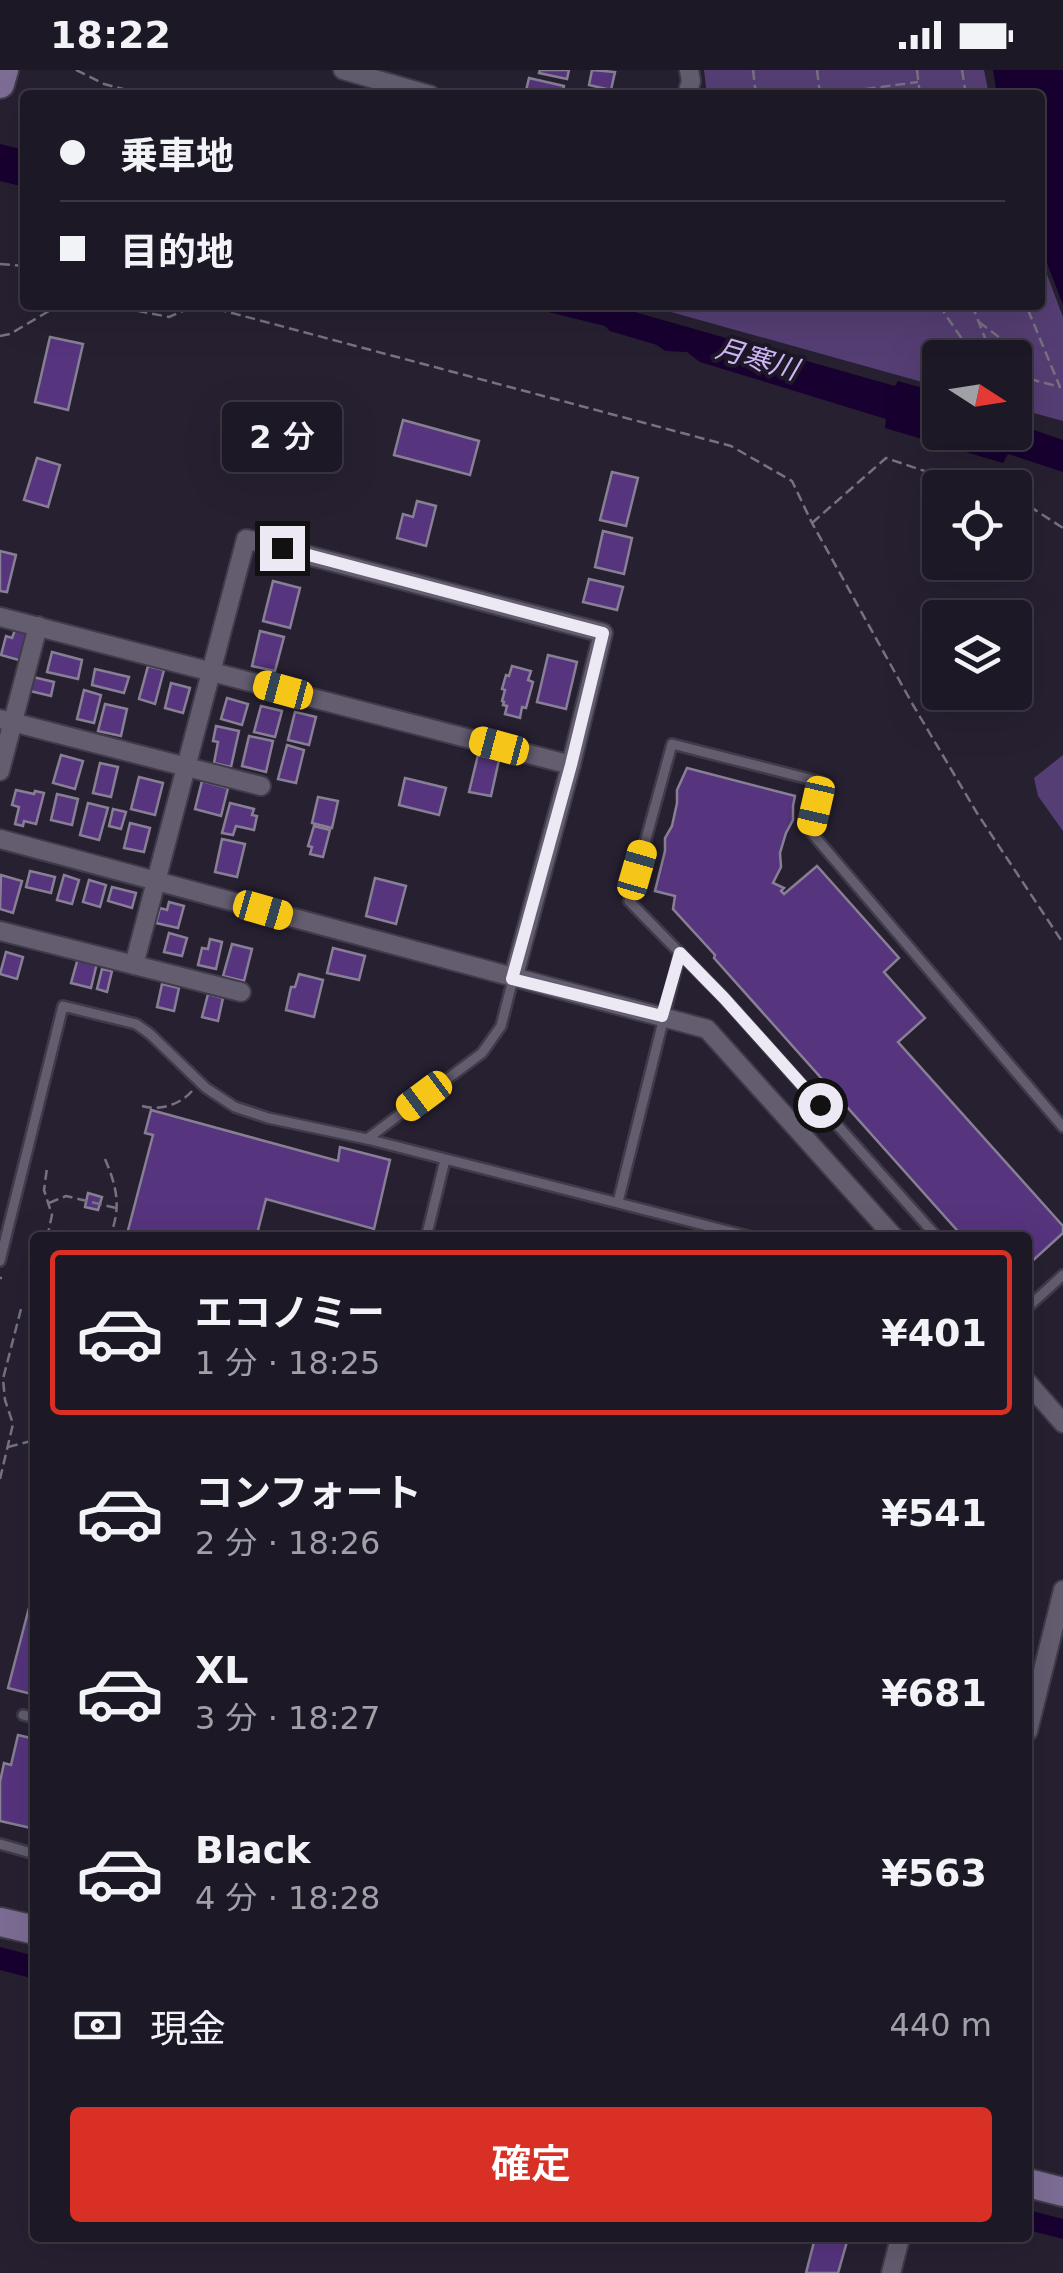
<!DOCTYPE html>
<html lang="ja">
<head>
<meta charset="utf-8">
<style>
  :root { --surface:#1d1825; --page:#2a2532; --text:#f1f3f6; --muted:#a0a0a7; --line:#3b3742; --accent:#d93025 }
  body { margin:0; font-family:"DejaVu Sans","Noto Sans JP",sans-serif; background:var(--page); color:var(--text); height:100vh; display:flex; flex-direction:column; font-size:38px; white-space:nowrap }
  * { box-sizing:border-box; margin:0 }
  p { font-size:32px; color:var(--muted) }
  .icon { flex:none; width:55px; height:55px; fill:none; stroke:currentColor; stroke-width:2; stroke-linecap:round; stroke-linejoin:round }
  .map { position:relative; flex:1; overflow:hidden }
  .drawer { position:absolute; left:30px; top:1162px; width:1002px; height:1010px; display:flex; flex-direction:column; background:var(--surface); border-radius:10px; box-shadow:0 10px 40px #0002,0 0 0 2px var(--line) }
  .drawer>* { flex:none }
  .guide { position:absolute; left:20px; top:20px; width:1025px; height:220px; border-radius:10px; box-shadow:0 10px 40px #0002,0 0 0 2px var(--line); display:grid; align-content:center; height:220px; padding:0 40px; background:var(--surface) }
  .needle { width:65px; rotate:102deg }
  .buttons { position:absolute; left:922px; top:270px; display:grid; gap:20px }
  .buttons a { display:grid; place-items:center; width:110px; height:110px; border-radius:10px; background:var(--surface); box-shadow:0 10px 40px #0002,0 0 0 2px var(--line); font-size:50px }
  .end { position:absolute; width:45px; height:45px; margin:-22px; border:12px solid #ece8f4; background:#111; box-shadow:0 0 0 5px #111 }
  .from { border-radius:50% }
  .bubble { position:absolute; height:70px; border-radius:10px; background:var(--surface); box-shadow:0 10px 40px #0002,0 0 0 2px var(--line); font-size:32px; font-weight:600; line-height:70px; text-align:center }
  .car { position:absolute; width:30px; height:60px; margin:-30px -15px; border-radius:12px; box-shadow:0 0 8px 2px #0007; background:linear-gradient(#f5c518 24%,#345 0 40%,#f5c518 0 76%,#345 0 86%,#f5c518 0) }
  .guide b { display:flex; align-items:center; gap:35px; height:95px; font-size:38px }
  .guide b+b { border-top:2px solid var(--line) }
  .guide i { width:25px; height:25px; background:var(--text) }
  ul { padding:18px 0 0; list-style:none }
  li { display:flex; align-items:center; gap:30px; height:165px; margin:0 20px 15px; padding:0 20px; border:5px solid transparent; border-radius:10px }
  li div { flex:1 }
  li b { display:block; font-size:38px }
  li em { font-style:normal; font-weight:600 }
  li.on { border-color:var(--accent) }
  li>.icon { width:90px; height:90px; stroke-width:1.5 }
  .pay { display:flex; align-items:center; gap:25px; height:110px; padding:0 40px; font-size:38px }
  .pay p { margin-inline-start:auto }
  .primary-button { display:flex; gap:20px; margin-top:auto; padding:20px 40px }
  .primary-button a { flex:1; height:115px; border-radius:10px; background:var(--accent); color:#fff; font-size:40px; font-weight:600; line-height:115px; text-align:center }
  .status { display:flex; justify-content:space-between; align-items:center; height:70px; padding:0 50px; background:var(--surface); direction:ltr }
  .status svg { height:28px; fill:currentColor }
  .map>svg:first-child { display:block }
</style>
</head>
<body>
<div class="status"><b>18:22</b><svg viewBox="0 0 49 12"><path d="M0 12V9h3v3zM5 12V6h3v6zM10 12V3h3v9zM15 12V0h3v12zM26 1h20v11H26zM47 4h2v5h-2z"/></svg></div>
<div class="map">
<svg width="1063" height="2203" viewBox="0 0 1063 2203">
  <rect width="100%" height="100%" fill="#272031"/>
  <g fill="#553e74">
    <path d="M 704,0 L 984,0 L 989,25 L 707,25 Z"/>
    <path d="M 1040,186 L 1063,247 L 1063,351 L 1015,338 L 1015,288 L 940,288 L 940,317 L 646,235 L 1040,235 Z"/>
    <path d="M 1063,685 L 1063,761 L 1038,726 L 1034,708 Z"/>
  </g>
  <g fill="#180030">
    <path d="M 993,0 L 1063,0 L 1063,235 L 1040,175 L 1040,25 L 997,25 Z"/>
    <path d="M 0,74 L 25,80 L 25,117 L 0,111 Z"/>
    <path d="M 520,235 L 610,235 L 895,316 L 898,311 L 940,323 L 940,362 L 1015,362 L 1015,345 L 1022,347 L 1034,360 L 1063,370 L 1063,402 L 1008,384 L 1003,393 L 885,358 L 886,349 L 700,292 L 687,282 L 665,281 L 657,275 L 610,261 L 605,256 Z"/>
    <path d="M 0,1877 L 35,1886 L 35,1909 L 0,1900 Z"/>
    <path d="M 1028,2140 L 1063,2149 L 1063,2169 L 1028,2160 Z"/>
  </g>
  <g fill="#56347e" stroke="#878094" stroke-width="2.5">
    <path d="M 540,0 L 569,0 L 567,9 L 539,3 Z"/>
    <path d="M 592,0 L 615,2 L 611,20 L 589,15 Z"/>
    <path d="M 529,8 L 564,16 L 562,25 L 525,25 Z"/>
    <path d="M 50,267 L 83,274 L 68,340 L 35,332 Z"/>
    <path d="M 403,350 L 479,371 L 470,405 L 394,385 Z"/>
    <path d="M 37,388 L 60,395 L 48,437 L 24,430 Z"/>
    <path d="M 612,402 L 638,408 L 626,456 L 600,450 Z"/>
    <path d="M 417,431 L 436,436 L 426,476 L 397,468 L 403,444 L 413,447 Z"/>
    <path d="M 603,461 L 632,468 L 624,504 L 595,497 Z"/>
    <path d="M 0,481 L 16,485 L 7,522 L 0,521 Z"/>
    <path d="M 589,509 L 623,517 L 617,540 L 583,532 Z"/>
    <path d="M 273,511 L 300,518 L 290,558 L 263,551 Z"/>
    <path d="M 15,560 L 29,564 L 22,591 L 1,585 L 6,566 L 12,568 Z"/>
    <path d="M 260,561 L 284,567 L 275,601 L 252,596 Z"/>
    <path d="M 52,582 L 82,590 L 78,609 L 47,602 Z"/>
    <path d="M 548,585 L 577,592 L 566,639 L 537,632 Z"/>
    <path d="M 148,596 L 164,600 L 155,634 L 139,629 Z"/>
    <path d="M 512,596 L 531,601 L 528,610 L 533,612 L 526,638 L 522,637 L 520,648 L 505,644 L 507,636 L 503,635 L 504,632 L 502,631 L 505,620 L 502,619 L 506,605 L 509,606 Z"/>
    <path d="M 95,599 L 129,607 L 124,623 L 92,615 Z"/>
    <path d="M 33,607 L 54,612 L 51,626 L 30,621 Z"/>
    <path d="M 171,613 L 190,618 L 183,643 L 165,638 Z"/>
    <path d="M 84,620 L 101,625 L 94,653 L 77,649 Z"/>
    <path d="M 227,628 L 248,634 L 242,655 L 221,649 Z"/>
    <path d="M 105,634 L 127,639 L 121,666 L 98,661 Z"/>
    <path d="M 261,636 L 282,641 L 275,667 L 254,662 Z"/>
    <path d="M 295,642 L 316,647 L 309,675 L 288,670 Z"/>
    <path d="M 216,656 L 239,661 L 231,697 L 214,693 L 218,672 L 213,671 Z"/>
    <path d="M 249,666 L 273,671 L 266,702 L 242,696 Z"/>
    <path d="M 287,675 L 304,680 L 296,713 L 278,709 Z"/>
    <path d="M 61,685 L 83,691 L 75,719 L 53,713 Z"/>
    <path d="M 478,685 L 499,690 L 491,726 L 469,722 Z"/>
    <path d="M 100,693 L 118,697 L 111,727 L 93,723 Z"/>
    <path d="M 687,698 L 795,726 L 793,736 L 793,750 L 786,763 L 780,783 L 781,797 L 773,813 L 784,818 L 781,821 L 784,824 L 817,796 L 899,888 L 884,902 L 925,948 L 898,972 L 1063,1156 L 1063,1163 L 1028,1195 L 1028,1168 L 964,1168 L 714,888 L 715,885 L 673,839 L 675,826 L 655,821 L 665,781 L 665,768 L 672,756 L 677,733 L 677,720 Z"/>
    <path d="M 139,707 L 163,713 L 155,745 L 131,739 Z"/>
    <path d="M 405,708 L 446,718 L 439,745 L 399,735 Z"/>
    <path d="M 202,711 L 228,718 L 221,746 L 195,739 Z"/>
    <path d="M 16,720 L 34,724 L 35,721 L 44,723 L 36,754 L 24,751 L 23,756 L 15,754 L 19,737 L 12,735 Z"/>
    <path d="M 57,724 L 78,729 L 72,755 L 51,750 Z"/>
    <path d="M 318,727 L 338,731 L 332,758 L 312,753 Z"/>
    <path d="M 88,733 L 108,738 L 99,770 L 80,765 Z"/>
    <path d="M 230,733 L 254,739 L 252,745 L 257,746 L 254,760 L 236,756 L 233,765 L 222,763 Z"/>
    <path d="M 113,739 L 126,742 L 121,759 L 109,756 Z"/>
    <path d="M 130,753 L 150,758 L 144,782 L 124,778 Z"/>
    <path d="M 314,756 L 330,760 L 323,787 L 310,784 L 312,777 L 308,776 Z"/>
    <path d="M 222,769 L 245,774 L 237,807 L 215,802 Z"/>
    <path d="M 30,801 L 55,807 L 51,823 L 26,817 Z"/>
    <path d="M 1,805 L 22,811 L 13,843 L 0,839 Z"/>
    <path d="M 64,805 L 79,810 L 72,834 L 57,830 Z"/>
    <path d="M 375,808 L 406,816 L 396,854 L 366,846 Z"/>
    <path d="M 89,810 L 106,815 L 100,837 L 83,832 Z"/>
    <path d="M 112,817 L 136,823 L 132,838 L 108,831 Z"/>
    <path d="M 169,832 L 184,836 L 178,858 L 156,853 L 160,838 L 167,840 Z"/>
    <path d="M 169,863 L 187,868 L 182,886 L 164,882 Z"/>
    <path d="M 210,869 L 222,872 L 216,899 L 198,895 L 202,878 L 208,879 Z"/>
    <path d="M 232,874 L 252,879 L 244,911 L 223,906 Z"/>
    <path d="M 333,878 L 365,886 L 359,910 L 327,903 Z"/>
    <path d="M 6,882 L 23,887 L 17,909 L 0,904 Z"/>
    <path d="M 78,888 L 97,893 L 91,918 L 71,913 Z"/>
    <path d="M 102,899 L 112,901 L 107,922 L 97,919 Z"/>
    <path d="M 299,904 L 323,910 L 314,947 L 286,940 L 291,917 L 295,917 Z"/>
    <path d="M 162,914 L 179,918 L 174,941 L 157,937 Z"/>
    <path d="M 208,924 L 223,928 L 218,951 L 202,947 Z"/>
    <path d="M 151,1040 L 338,1091 L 340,1077 L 390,1090 L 374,1159 L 266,1129 L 256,1168 L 126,1168 L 153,1065 L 145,1063 Z"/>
    <path d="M 88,1123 L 102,1127 L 98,1140 L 85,1137 Z"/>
    <path d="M 35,1515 L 35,1625 L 8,1618 Z"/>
    <path d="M 18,1665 L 35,1669 L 35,1759 L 0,1751 L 0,1712 L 4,1693 L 11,1695 Z"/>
    <path d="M 815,2168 L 848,2168 L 838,2203 L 806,2203 Z"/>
  </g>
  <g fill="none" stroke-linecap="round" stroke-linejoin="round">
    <g stroke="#403b48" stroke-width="14">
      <g id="lane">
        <path d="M 367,1069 L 482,983 L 501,956 L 513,909"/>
        <path d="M 618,1132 L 680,883"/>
        <path d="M 426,1168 L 445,1090"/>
        <path d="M 938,1168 L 725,929 L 629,831 L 672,674 L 821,712 L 810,761 L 1063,1057"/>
        <path d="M 0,1191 L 63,936 L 136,954 L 150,964 L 206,1018 L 235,1037 L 268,1048 L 367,1069 L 755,1168"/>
        <path d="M 1028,1237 L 1063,1205"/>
        <path d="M 23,1645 L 35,1648"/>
        <path d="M 0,1774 L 35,1784"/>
      </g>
    </g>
    <g stroke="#403b48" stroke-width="22">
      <g id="street">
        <path d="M 343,0 L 430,25"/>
        <path d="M 687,25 L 691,11 L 689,0"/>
        <path d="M 0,547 L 571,695"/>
        <path d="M 0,649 L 261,716"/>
        <path d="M 0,701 L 38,556"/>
        <path d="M 0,769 L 707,959 L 895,1168"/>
        <path d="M 0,861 L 241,922"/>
        <path d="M 134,895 L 246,469 L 603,563 L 571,695 L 513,909"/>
        <path d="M 1028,1313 L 1063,1353"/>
        <path d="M 1028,1661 L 1063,1520"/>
        <path d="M 891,2203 L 900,2168"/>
      </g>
    </g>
    <g stroke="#403b48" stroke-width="32">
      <g id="secondary">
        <path d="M 0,14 L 4,0"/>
        <path d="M 0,1852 L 35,1860"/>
        <path d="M 1028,2113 L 1063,2122"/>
      </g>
    </g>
    <g stroke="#777280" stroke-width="2.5" stroke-dasharray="10 5" stroke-linecap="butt">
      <path d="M 76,0 L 104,14 L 146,25"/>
      <path d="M 753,0 L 756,25"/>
      <path d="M 817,0 L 820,24"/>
      <path d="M 917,0 L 920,25"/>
      <path d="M 962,0 L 966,25"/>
      <path d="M 821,25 L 918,12"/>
      <path d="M 0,194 L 25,196"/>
      <path d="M 108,235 L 169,247 L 197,235"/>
      <path d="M 202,235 L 731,376 L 792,411 L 812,453 L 913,635 L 977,743 L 1063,873"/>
      <path d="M 939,235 L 964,272 L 962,288"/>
      <path d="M 972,235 L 993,288"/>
      <path d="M 979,252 L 1004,271 L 1010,288"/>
      <path d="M 0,266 L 10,264 L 54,238 L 89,235"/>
      <path d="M 921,303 L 930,283 L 948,288"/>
      <path d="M 1015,305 L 1060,317 L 1026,235"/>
      <path d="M 1015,431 L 1029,436 L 1063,458"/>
      <path d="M 812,453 L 886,388 L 975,418"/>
      <path d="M 142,1036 C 159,1041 180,1035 192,1021"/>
      <path d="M 105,1089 C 117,1117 122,1139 109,1168"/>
      <path d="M 49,1133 L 66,1126 L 116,1138"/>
      <path d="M 47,1168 L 52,1145 L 44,1120 L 47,1098"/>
      <path d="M 0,1208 L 2,1208"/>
      <path d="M 8,1377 L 35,1370"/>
      <path d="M 0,1409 L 13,1354 L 5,1330 L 3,1309 L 21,1239"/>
    </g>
    <use href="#lane" stroke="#645d70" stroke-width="9"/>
    <use href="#street" stroke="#645d70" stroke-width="18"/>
    <use href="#secondary" stroke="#7d6d95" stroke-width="28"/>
  </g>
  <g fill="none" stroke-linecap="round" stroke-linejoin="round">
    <path stroke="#ece8f4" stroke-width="12" d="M 282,478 L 603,563 L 571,695 L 512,909 L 662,946 L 680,883 L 724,928 L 820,1035"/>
  </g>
  <g text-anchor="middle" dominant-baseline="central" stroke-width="8" stroke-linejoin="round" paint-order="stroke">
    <g font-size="28" font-style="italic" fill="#cdb5f4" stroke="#1d1727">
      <text transform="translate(757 289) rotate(16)">月寒川</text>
    </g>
  </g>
</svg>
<div class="buttons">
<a><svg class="needle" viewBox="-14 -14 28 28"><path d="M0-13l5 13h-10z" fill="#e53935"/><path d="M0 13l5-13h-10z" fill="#a0a0a7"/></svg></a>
<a><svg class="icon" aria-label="locate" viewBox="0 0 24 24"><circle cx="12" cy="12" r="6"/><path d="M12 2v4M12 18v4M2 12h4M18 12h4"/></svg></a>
<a><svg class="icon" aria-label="layers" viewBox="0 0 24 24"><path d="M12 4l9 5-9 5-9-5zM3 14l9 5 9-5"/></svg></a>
</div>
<i class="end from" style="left:820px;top:1035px"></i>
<i class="end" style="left:282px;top:478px"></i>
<div class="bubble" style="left:222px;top:332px;width:120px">2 分</div>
<i class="car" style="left:283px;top:620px;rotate:285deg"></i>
<i class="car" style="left:499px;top:676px;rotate:285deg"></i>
<i class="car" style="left:816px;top:736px;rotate:193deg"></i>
<i class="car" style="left:637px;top:800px;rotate:16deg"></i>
<i class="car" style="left:263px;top:840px;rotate:106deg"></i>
<i class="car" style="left:424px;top:1026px;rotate:233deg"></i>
<div class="guide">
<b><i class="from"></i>乗車地</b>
<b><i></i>目的地</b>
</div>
<section class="drawer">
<ul>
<li class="on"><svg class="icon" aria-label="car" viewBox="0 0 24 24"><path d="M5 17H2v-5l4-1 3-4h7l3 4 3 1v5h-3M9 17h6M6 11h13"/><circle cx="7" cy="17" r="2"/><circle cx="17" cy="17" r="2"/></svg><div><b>エコノミー</b><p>1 分 · 18:25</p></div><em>¥401</em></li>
<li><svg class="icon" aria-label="car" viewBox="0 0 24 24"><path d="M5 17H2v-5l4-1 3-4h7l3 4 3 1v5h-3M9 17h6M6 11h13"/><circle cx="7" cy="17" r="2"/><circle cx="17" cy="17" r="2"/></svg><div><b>コンフォート</b><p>2 分 · 18:26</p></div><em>¥541</em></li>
<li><svg class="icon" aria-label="car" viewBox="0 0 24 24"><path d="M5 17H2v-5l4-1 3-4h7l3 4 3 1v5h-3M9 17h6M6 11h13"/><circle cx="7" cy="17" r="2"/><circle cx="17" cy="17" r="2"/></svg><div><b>XL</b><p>3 分 · 18:27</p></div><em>¥681</em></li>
<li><svg class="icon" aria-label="car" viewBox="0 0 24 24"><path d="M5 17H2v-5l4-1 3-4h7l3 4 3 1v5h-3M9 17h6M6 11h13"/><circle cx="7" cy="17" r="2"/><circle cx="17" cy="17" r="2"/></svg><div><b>Black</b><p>4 分 · 18:28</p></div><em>¥563</em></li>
</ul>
<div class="pay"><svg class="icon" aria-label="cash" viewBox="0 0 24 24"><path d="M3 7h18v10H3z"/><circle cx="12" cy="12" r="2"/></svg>現金<p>440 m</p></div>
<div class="primary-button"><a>確定</a></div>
</section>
</div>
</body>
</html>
